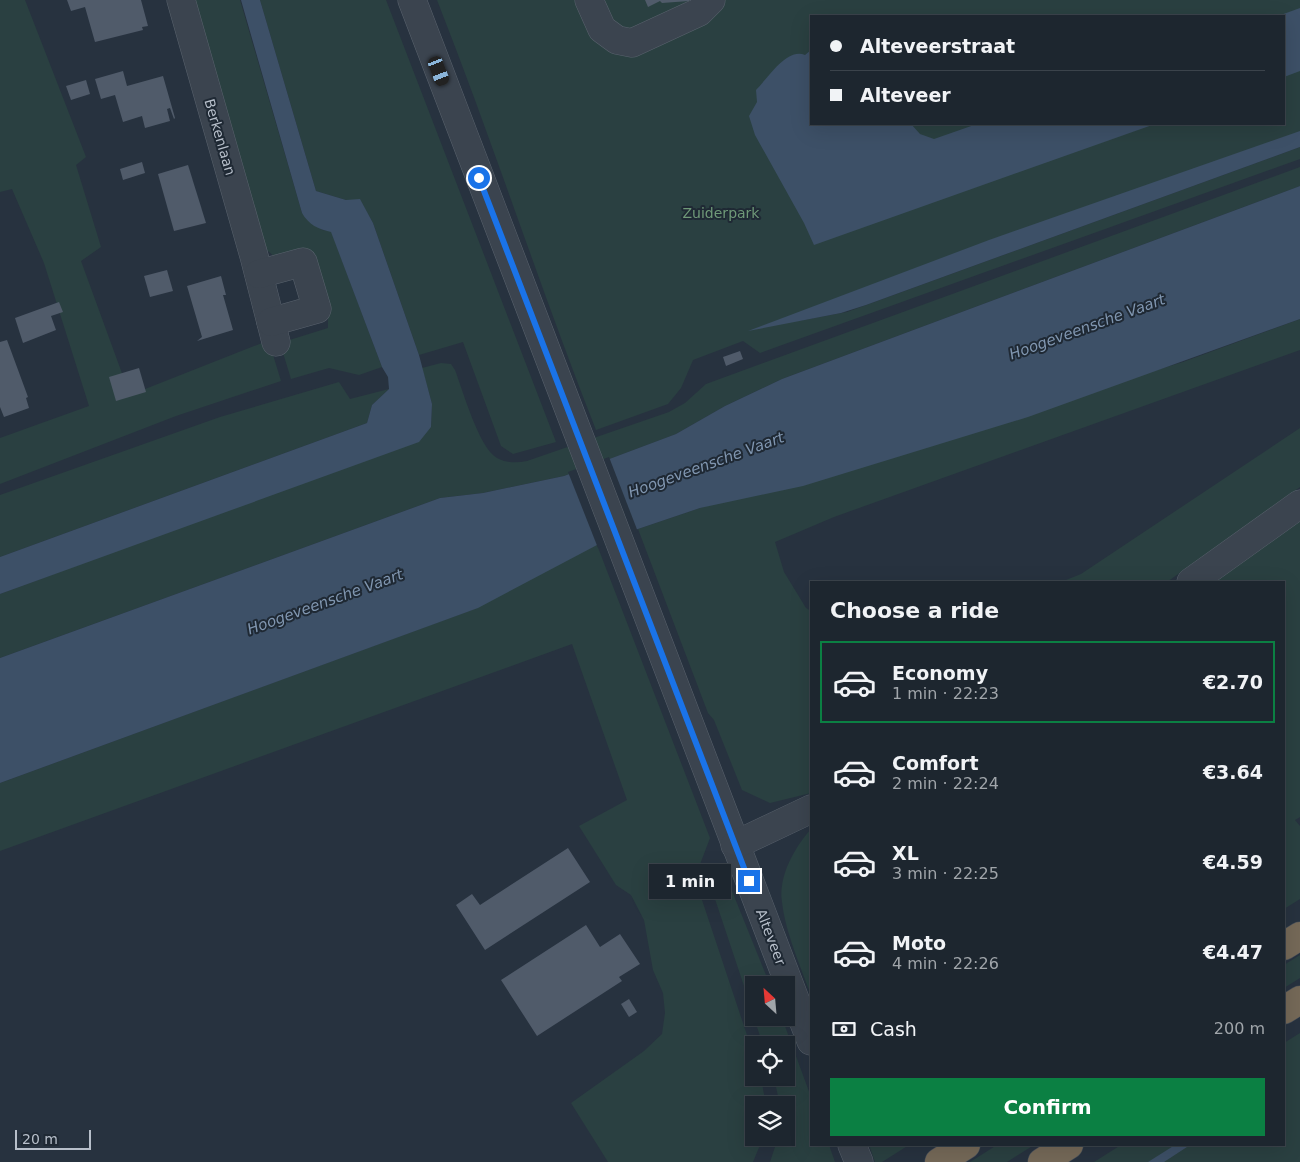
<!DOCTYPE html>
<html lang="en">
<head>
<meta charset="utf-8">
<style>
  :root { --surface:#1d262f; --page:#252e37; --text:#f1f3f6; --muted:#a0a5aa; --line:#3b434b; --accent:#0b8043 }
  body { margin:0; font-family:"DejaVu Sans",sans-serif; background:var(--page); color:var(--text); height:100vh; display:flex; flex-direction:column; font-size:19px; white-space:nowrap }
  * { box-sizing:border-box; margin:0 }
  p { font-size:16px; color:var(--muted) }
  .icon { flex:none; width:28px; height:28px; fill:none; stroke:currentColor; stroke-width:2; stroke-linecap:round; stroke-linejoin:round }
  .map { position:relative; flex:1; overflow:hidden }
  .drawer { position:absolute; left:810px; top:581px; width:475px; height:565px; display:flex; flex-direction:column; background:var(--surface); border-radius:0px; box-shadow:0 5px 20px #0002,0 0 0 1px var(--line) }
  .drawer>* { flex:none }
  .top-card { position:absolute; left:810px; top:15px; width:475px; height:110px; border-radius:0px; box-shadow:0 5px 20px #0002,0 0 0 1px var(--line); display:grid; align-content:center; height:110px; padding:0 20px; background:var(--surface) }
  .needle { width:32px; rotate:334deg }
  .controls { position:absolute; left:745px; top:976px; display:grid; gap:10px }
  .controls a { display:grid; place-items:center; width:50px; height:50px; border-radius:0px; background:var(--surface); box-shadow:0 5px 20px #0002,0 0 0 1px var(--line); font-size:25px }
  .scale { position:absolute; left:15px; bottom:12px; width:76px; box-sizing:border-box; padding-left:5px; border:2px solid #b7bfca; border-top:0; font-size:14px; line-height:18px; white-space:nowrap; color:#b7bfca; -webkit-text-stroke:4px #1f2934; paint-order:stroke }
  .end { position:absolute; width:22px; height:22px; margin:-11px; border:6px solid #1a73e8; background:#fff; box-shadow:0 0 0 2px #fff }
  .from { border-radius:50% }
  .bubble { position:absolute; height:35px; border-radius:0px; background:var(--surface); box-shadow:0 5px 20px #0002,0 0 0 1px var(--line); font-size:16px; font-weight:700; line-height:35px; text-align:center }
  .car { position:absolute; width:15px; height:30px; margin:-15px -8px; border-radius:6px; box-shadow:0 0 4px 1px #0007; background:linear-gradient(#222 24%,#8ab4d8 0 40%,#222 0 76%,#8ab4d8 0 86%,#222 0) }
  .top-card b { display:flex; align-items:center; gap:18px; height:48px; font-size:19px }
  .top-card b+b { border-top:1px solid var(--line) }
  .top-card i { width:12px; height:12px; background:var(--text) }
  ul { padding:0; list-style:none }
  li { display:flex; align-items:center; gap:15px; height:82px; margin:0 10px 8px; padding:0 10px; border:2px solid transparent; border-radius:0px }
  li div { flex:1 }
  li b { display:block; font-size:19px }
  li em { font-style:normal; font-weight:700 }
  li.current { border-color:var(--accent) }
  li>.icon { width:45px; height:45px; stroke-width:1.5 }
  h2 { padding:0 20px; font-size:22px; line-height:60px }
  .pay { display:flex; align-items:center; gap:12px; height:55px; padding:0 20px; font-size:19px }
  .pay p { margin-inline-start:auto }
  .primary-button { display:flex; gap:10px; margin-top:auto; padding:10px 20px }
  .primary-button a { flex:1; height:58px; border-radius:0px; background:var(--accent); color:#fff; font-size:20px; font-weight:700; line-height:58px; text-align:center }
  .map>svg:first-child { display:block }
</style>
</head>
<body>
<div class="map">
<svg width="1300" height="1162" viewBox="0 0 1300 1162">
  <rect width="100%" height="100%" fill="#27323f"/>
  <g fill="#2a4041" fill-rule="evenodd">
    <path d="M 0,0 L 25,0 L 86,157 L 76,165 L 101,247 L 81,261 L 127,387 L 135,393 L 262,343 L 270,345 L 281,381 L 176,416 L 0,484 L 0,438 L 89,406 L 44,263 L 12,189 L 0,192 Z"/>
    <path d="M 194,0 L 240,0 L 302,213 L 322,230 L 331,231 L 382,367 L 359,375 L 329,368 L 291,379 L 280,343 L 328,328 L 328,320 L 309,251 L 275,257 L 261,245 Z"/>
    <path d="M 260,0 L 386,0 L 556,442 L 513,454 L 501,446 L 463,342 L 419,355 L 373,223 L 360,200 L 346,200 L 316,191 Z"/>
    <path d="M 437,0 L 1300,0 L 1300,134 L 798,321 L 847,312 L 1300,147 L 1300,159 L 760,353 L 743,341 L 693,360 L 681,388 L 668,404 L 596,430 C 540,288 493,142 437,0 ZM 811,16 L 1284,16 L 1284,124 L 811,124 Z"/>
    <path d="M 1300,167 L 1300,186 L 782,379 L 725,406 L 676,434 L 564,476 L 483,493 L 440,498 L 0,658 L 0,594 L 148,539 L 431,427 L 432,404 L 422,368 L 441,363 L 451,364 L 455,370 C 463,391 479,448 497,458 C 506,463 517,463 527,461 L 669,412 L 685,403 L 706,384 Z"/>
    <path d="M 1300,319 L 1300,350 L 834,517 L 775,542 L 784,572 L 806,608 L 811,611 L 811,793 L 770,803 L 742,790 L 714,720 L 708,713 L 638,529 L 700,508 L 1183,362 Z"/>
    <path d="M 339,382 L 350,399 L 389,389 L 372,405 L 367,423 L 0,557 L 0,495 L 220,417 Z"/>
    <path d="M 1300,428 L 1300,487 L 1167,582 L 1061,582 L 1081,574 Z"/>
    <path d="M 1300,521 L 1300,817 L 1295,820 L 1300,826 L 1300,899 L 1284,909 L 1284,582 L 1213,582 Z"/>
    <path d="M 597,545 L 710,838 L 699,867 L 698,888 L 754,1056 L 754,1078 L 761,1078 L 766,1105 L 754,1105 L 754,1138 L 763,1138 L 753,1162 L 608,1162 L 571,1103 L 644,1051 L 662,1034 L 665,1013 L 663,993 L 653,970 L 644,920 L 631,895 L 616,885 L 579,826 L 627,800 L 572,644 L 0,851 L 0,783 L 477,608 L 534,559 Z"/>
    <path d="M 811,829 L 811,995 C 801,968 785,931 782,902 C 778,876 795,847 811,829 Z"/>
    <path d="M 724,871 L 770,985 L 754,985 L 754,1016 L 715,899 C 714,887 713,878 724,871 Z"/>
    <path d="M 1300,955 L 1300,978 L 1284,988 L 1284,965 Z"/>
    <path d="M 754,1018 L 782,1018 L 811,1097 L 811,1145 L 829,1145 L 835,1162 L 770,1162 L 778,1138 L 786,1138 L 786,1105 L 780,1105 L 774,1078 L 786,1078 L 786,1045 L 763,1045 Z"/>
    <path d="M 1300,1033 L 1300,1162 L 1094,1162 L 1121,1145 L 1284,1145 L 1284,1043 Z"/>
    <path d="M 869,1145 L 909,1145 L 882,1162 L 875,1162 Z"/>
    <path d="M 997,1145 L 1034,1145 L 1007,1162 L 970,1162 Z"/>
  </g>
  <g fill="#3d5067">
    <path d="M 241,0 L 260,0 L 316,191 L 346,200 L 360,199 L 373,223 L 419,355 L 432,404 L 431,427 L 419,442 L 0,594 L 0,557 L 367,423 L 372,405 L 389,389 L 388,377 L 382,367 L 331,232 C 318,229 309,225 302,213 Z"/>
    <path d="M 1300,8 L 1300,71 L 1284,77 L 1284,16 L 1278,16 Z"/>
    <path d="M 811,50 L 811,124 L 911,124 L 920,134 L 934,139 L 977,124 L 1155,124 L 814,245 L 804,223 L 755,135 L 749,116 L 757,102 L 756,90 C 768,78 787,47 805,55 Z"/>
    <path d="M 1300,131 L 1300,147 L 866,305 L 841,313 L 748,331 L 989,240 Z"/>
    <path d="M 1300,186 L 1300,319 L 1028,417 L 803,486 L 700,508 L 638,529 L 597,545 L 478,608 L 0,783 L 0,658 L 440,498 L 483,493 L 564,476 L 676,434 L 725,406 L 782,379 Z"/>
    <path d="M 1175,1145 L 1190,1145 L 1164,1162 L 1148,1162 Z"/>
  </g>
  <path fill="#27323f" d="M 609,457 L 638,532 L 598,548 L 568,472 Z"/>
  <g fill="#505b6a">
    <path d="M 67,0 L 141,0 L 148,26 L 142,27 L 143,30 L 95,42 L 85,7 L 71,11 Z"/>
    <path d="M 645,0 L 689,0 L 689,1 L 662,3 L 660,1 L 648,7 Z"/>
    <path d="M 123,71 L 127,86 L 163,76 L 175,118 L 174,119 L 170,108 L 167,109 L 170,121 L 145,128 L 142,116 L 123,122 L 115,95 L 101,99 L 95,79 Z"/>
    <path d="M 86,80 L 90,94 L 71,100 L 66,86 Z"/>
    <path d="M 142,162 L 145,173 L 123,180 L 120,169 Z"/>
    <path d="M 188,165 L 206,223 L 174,231 L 158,174 Z"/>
    <path d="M 167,270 L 173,291 L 150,297 L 144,276 Z"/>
    <path d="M 221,276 L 226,295 L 223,295 L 233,330 L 197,341 L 202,337 L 187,286 Z"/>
    <path d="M 59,302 L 63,312 L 51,316 L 56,330 L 23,343 L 15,318 Z"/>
    <path d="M 7,340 L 28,397 L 26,398 L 29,408 L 4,417 L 0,407 L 0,342 Z"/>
    <path d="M 740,351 L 743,359 L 726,366 L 723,357 Z"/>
    <path d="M 139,368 L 146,392 L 116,401 L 109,377 Z"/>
    <path d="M 568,848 L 590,882 L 485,950 L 456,905 L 472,894 L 480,905 Z"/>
    <path d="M 586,925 L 600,947 L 620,934 L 640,964 L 619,977 L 622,981 L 537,1036 L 501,980 Z"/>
    <path d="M 629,999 L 637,1012 L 629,1017 L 621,1004 Z"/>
  </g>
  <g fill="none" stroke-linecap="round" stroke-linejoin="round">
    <g stroke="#59626d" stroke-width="29">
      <g id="minor">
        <path d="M 181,0 L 254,256 L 276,342"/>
        <path d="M 412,0 L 811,1041"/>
        <path d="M 589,0 L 602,29 L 617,40 L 632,43 L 699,12 L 711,0"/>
        <path d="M 259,274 L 303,262 L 317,309 L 271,322"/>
        <path d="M 1191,582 L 1300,504"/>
        <path d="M 735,845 L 811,809"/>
        <path d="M 852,1145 L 859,1162"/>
      </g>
    </g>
    <g stroke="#464f5a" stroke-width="29">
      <g id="highway">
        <path d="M 1284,946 L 1300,936"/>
        <path d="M 1284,1010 L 1300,1000"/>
        <path d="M 939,1162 L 966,1145"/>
        <path d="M 1042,1162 L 1069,1145"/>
      </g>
    </g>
    <use href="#minor" stroke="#3b444f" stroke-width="28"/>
    <use href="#highway" stroke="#756958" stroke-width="28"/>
  </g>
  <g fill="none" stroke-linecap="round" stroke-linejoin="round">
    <path stroke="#1a73e8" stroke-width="6" d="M 479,178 L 749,881"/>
  </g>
  <g text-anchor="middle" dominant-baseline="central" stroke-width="4" stroke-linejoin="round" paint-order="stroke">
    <g font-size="14" fill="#b7bfca" stroke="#1f2934">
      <text transform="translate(220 137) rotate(74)">Berkenlaan</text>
      <text transform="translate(771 937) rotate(69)">Alteveer</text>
    </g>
    <g font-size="14" fill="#6f9978" stroke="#1f2934">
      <text x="721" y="213">Zuiderpark</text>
    </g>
    <g font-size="15" font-style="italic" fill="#8096b0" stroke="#1f2934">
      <text transform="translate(1087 327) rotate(-20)">Hoogeveensche Vaart</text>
      <text transform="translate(706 465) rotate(-20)">Hoogeveensche Vaart</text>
      <text transform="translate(325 602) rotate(-20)">Hoogeveensche Vaart</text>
    </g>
  </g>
</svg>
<div class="controls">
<a><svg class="needle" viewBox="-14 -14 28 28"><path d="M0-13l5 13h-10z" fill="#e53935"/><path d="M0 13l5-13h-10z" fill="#a0a5aa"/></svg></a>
<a><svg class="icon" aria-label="locate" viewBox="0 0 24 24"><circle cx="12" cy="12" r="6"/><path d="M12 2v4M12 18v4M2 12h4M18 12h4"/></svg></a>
<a><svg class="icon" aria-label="layers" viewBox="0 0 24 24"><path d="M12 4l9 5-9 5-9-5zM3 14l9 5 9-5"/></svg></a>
</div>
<div class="scale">20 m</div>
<i class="end from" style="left:479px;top:178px"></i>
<i class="end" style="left:749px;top:881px"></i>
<div class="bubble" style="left:649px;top:864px;width:82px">1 min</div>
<i class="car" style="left:439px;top:71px;rotate:159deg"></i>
<div class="top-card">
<b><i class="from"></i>Alteveerstraat</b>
<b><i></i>Alteveer</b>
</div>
<section class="drawer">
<h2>Choose a ride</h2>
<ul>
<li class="current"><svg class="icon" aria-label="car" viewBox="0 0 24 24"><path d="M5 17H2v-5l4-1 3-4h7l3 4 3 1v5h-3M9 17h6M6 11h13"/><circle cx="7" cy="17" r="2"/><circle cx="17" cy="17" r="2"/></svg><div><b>Economy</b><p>1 min · 22:23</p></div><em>€2.70</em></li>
<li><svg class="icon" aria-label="car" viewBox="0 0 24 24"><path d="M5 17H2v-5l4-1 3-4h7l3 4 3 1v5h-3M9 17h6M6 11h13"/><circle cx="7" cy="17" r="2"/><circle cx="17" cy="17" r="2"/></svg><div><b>Comfort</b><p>2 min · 22:24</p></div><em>€3.64</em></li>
<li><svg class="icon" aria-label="car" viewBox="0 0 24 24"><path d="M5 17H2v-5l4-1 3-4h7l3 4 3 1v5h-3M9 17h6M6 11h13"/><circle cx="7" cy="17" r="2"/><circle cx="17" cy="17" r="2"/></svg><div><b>XL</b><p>3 min · 22:25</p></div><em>€4.59</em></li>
<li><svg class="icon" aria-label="car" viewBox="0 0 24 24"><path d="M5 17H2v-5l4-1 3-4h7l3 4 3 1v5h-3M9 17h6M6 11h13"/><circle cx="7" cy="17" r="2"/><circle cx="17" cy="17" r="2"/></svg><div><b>Moto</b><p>4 min · 22:26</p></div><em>€4.47</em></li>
</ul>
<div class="pay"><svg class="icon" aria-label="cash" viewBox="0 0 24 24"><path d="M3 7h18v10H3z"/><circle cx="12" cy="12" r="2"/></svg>Cash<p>200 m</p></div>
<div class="primary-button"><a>Confirm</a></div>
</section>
</div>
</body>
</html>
